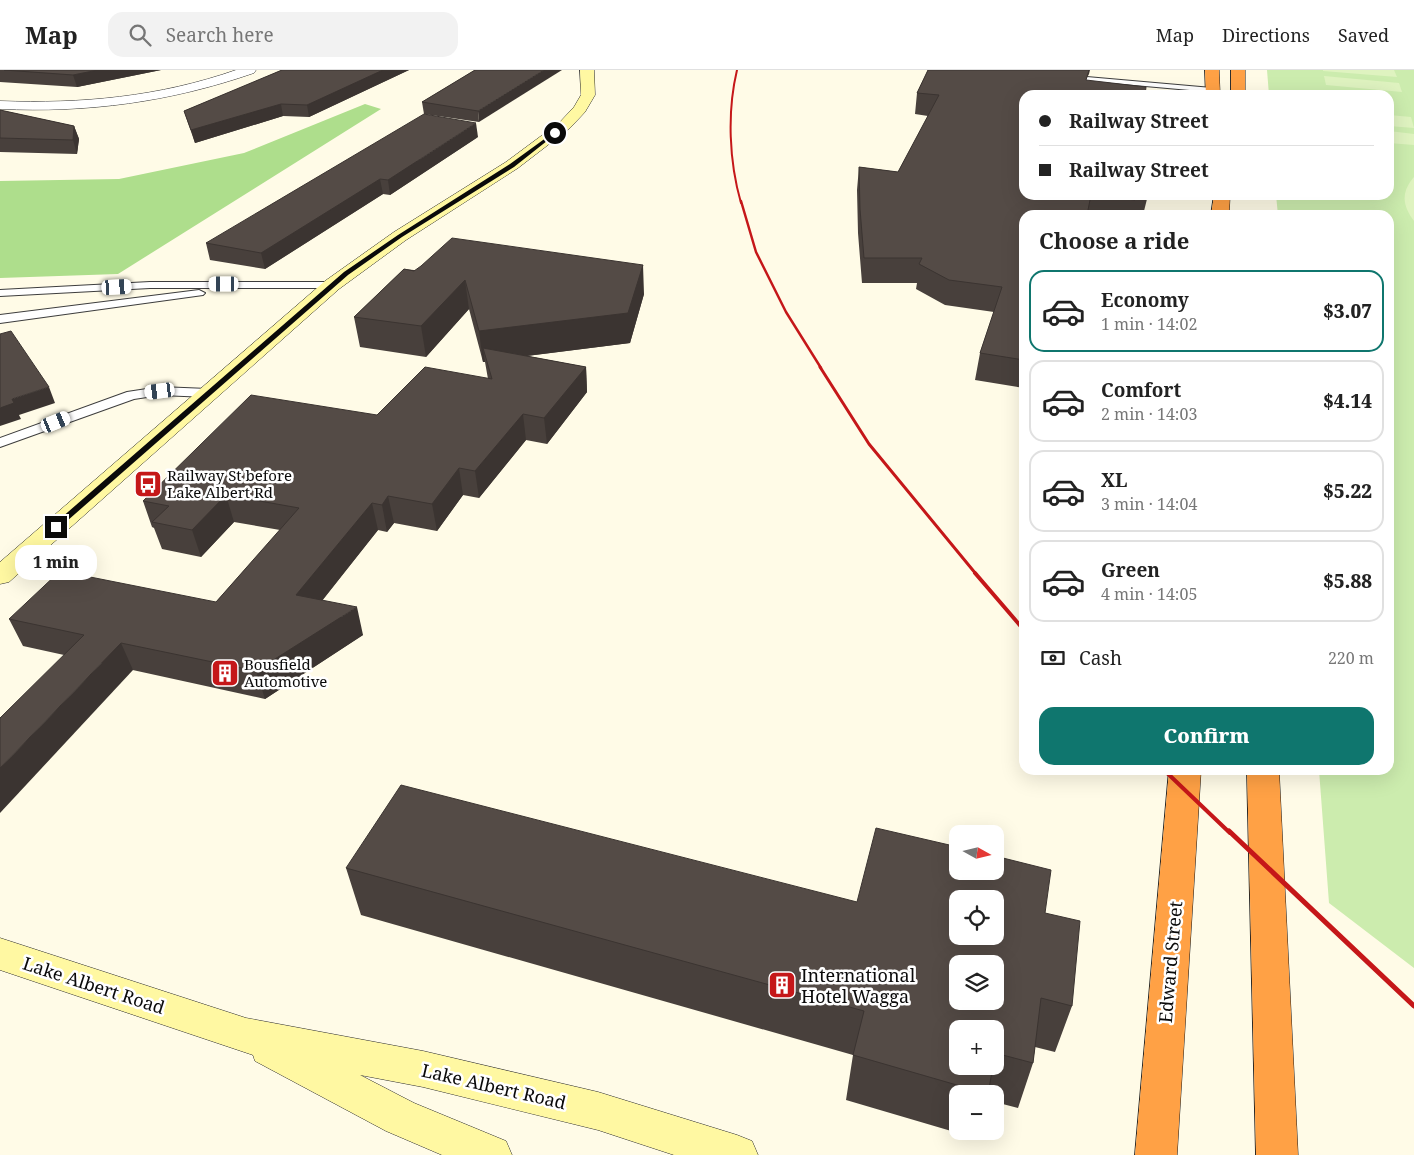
<!DOCTYPE html>
<html lang="en">
<head>
<meta charset="utf-8">
<style>
  :root { --surface:#fff; --page:#f2f2f2; --text:#222; --muted:#767676; --line:#e0e0e0; --accent:#0f766e }
  body { margin:0; font-family:"Noto Serif",serif; background:var(--page); color:var(--text); height:100vh; display:flex; flex-direction:column; font-size:19px; white-space:nowrap }
  * { box-sizing:border-box; margin:0 }
  p { font-size:16px; color:var(--muted) }
  .icon { flex:none; width:28px; height:28px; fill:none; stroke:currentColor; stroke-width:2; stroke-linecap:round; stroke-linejoin:round }
  .map { position:relative; flex:1; overflow:hidden }
  .drawer { position:absolute; left:1019px; top:140px; width:375px; height:565px; display:flex; flex-direction:column; background:var(--surface); border-radius:15px; box-shadow:0 5px 20px #0002 }
  .drawer>* { flex:none }
  .guide { position:absolute; left:1019px; top:20px; width:375px; height:110px; border-radius:15px; box-shadow:0 5px 20px #0002; display:grid; align-content:center; height:110px; padding:0 20px; background:var(--surface) }
  .needle { width:32px; rotate:98deg }
  .fabs { position:absolute; left:949px; top:755px; display:grid; gap:10px }
  .fabs a { display:grid; place-items:center; width:55px; height:55px; border-radius:10px; background:var(--surface); box-shadow:0 5px 20px #0002; font-size:25px }
  .end { position:absolute; width:22px; height:22px; margin:-11px; border:6px solid #0a0a0a; background:#fff; box-shadow:0 0 0 2px #fff }
  .from { border-radius:50% }
  .bubble { position:absolute; height:35px; border-radius:15px; background:var(--surface); box-shadow:0 5px 20px #0002; font-size:16px; font-weight:800; line-height:35px; text-align:center }
  .car { position:absolute; width:15px; height:30px; margin:-15px -8px; border-radius:6px; box-shadow:0 0 4px 1px #0007; background:linear-gradient(#fff 24%,#345 0 40%,#fff 0 76%,#345 0 86%,#fff 0) }
  .guide b { display:flex; align-items:center; gap:18px; height:48px; font-size:19px }
  .guide b+b { border-top:1px solid var(--line) }
  .guide i { width:12px; height:12px; background:var(--text) }
  ul { padding:0; list-style:none }
  li { display:flex; align-items:center; gap:15px; height:82px; margin:0 10px 8px; padding:0 10px; border:2px solid var(--line); border-radius:15px }
  li div { flex:1 }
  li b { display:block; font-size:19px }
  li em { font-style:normal; font-weight:800 }
  li.on { border-color:var(--accent) }
  li>.icon { width:45px; height:45px; stroke-width:1.5 }
  h2 { padding:0 20px; font-size:22px; line-height:60px }
  .pay { display:flex; align-items:center; gap:12px; height:55px; padding:0 20px; font-size:19px }
  .pay p { margin-inline-start:auto }
  .cta { display:flex; gap:10px; margin-top:auto; padding:10px 20px }
  .cta a { flex:1; height:58px; border-radius:15px; background:var(--accent); color:#fff; font-size:20px; font-weight:800; line-height:58px; text-align:center }
  header { display:flex; align-items:center; gap:30px; box-sizing:border-box; height:70px; padding:0 25px; background:var(--surface); border-bottom:1px solid var(--line) }
  header strong { font-size:24px }
  nav { display:flex; gap:28px; margin-inline-start:auto; font-size:18px }
  .search { width:350px; height:45px; background:var(--page); display:flex; align-items:center; gap:12px; box-sizing:border-box; padding:0 18px; border-radius:15px; color:var(--muted); font-size:19px }
  .map>svg:first-child { display:block }
</style>
</head>
<body>
<header>
<strong>Map</strong>
<div class="search"><svg class="icon" aria-label="search" viewBox="0 0 24 24"><circle cx="10" cy="10" r="6"/><path d="M15 15l6 6"/></svg>Search here</div>
<nav><a>Map</a><a>Directions</a><a>Saved</a></nav>
</header>
<div class="map">
<svg width="1414" height="1085" viewBox="0 0 1414 1085">
  <rect width="100%" height="100%" fill="#fffbe7"/>
  <path fill="#ccecae" d="M 1267,0 L 1414,0 L 1414,898 L 1329,833 L 1319,700 L 1389,700 L 1389,145 L 1278,145 L 1276,125 L 1389,125 L 1389,25 L 1269,25 Z"/>
  <path fill="#aede8c" d="M 365,34 L 381,39 L 118,204 L 0,208 L 0,111 L 119,109 L 244,83 Z"/>
  <g fill="#dff3c0">
    <path d="M 1323,0 L 1394,0 L 1397,7 L 1323,1 Z"/>
    <path d="M 1324,6 L 1399,13 L 1402,22 L 1326,15 Z"/>
    <path d="M 1389,45 L 1411,47 L 1414,58 L 1389,56 Z"/>
    <path d="M 1389,61 L 1414,64 L 1414,75 L 1389,73 Z"/>
    <path d="M 1414,107 L 1414,151 C 1402,135 1401,122 1414,107 Z"/>
  </g>
  <g fill="none" stroke-linecap="round" stroke-linejoin="round">
    <g stroke="#3d3d3d" stroke-width="2">
      <g id="lane">
        <path d="M 1064,5 L 1212,18 L 1216,20 L 1212,22 L 1067,9 L 1064,9 Z"/>
        <path d="M 150,212 L 332,212 L 338,215 L 332,218 L 150,218 L 0,226 L 0,220 Z"/>
        <path d="M 199,220 L 205,223 L 203,225 L 0,253 L 0,245 Z"/>
        <path d="M 160,317 L 208,319 L 214,323 L 208,327 L 160,325 L 134,329 L 0,377 L 0,368 L 127,322 Z"/>
      </g>
    </g>
    <g stroke="#3d3d3d" stroke-width="1">
      <path id="street" d="M 236,0 L 256,0 L 254,3 C 170,32 88,43 0,39 L 0,31 C 81,34 159,27 236,0 Z"/>
    </g>
    <g stroke="#2c2c2c" stroke-width="1">
      <g id="secondary">
        <path d="M 580,0 L 594,0 L 595,25 L 585,42 L 570,58 L 518,98 L 406,170 L 339,219 L 9,512 L 0,514 L 0,492 L 325,211 L 394,162 L 506,92 L 560,52 L 574,37 L 581,25 Z"/>
        <path d="M 0,868 L 246,948 L 423,981 L 598,1022 L 737,1065 L 752,1071 L 758,1085 L 674,1085 L 598,1060 L 423,1017 L 360,1005 L 414,1033 L 506,1071 L 512,1085 L 442,1085 L 386,1061 L 255,991 L 253,985 L 0,900 Z"/>
      </g>
    </g>
    <g stroke="#1b1b1b" stroke-width="1">
      <g id="highway">
        <path d="M 1205,0 L 1219,0 L 1220,25 L 1206,25 Z"/>
        <rect x="1231" y="0" width="14" height="25"/>
        <path d="M 1214,125 L 1230,125 L 1229,145 L 1211,145 Z"/>
        <path d="M 1169,700 L 1201,700 L 1177,1085 L 1135,1085 Z"/>
        <path d="M 1247,700 L 1279,700 L 1298,1085 L 1256,1085 Z"/>
      </g>
    </g>
    <use href="#lane" fill="#fff" fill-rule="evenodd"/>
    <use href="#street" fill="#fff" fill-rule="evenodd"/>
    <use href="#secondary" fill="#fff8a2" fill-rule="evenodd"/>
    <use href="#highway" fill="#ffa145" fill-rule="evenodd"/>
    <path stroke="#c51719" stroke-width="2" d="M 737,0 C 727,42 729,91 741,133"/>
    <path stroke="#c51719" stroke-width="2.5" d="M 741,131 L 756,182 L 786,242 L 821,298"/>
    <path stroke="#c51719" stroke-width="3" d="M 820,297 L 869,374 L 976,504"/>
    <g stroke="#c51719" stroke-width="4">
      <path d="M 975,503 L 1024,560"/>
      <path d="M 1164,700 L 1230,763"/>
    </g>
    <path stroke="#c51719" stroke-width="5" d="M 1229,761 L 1414,936"/>
  </g>
  <g fill="#48403c" fill-rule="evenodd">
    <path d="M 0,0 L 161,0 L 77,17 L 0,12 Z"/>
    <path d="M 282,0 L 409,0 L 309,47 L 283,46 L 195,73 L 188,53 L 184,41 Z"/>
    <path d="M 475,0 L 479,52 L 424,44 L 422,32 Z"/>
    <path d="M 928,0 L 1090,0 L 1089,4 L 1024,125 L 1148,125 L 1143,145 L 1024,145 L 1024,318 L 975,310 L 980,283 L 994,242 L 945,235 L 916,219 L 917,213 L 862,213 L 858,163 L 857,120 L 859,97 L 898,102 L 928,46 L 915,44 L 917,23 Z"/>
    <path d="M 0,40 L 74,56 L 79,69 L 77,84 L 0,82 Z"/>
    <path d="M 478,67 L 390,125 L 383,124 L 265,199 L 210,190 L 206,173 Z"/>
    <path d="M 404,199 L 644,224 L 630,273 L 527,286 L 586,297 L 587,322 L 547,374 L 526,370 L 479,428 L 463,425 L 437,461 L 394,453 L 387,462 L 378,460 L 322,531 L 363,565 L 265,629 L 23,576 L 9,549 L 216,532 L 280,460 L 234,452 L 201,487 L 162,479 L 154,458 L 152,457 L 143,431 L 377,345 L 488,309 L 485,292 L 483,292 L 469,239 L 426,287 L 360,277 L 354,247 Z"/>
    <path d="M 346,798 L 857,832 L 1045,843 L 1072,936 L 1055,982 L 1035,977 L 1033,993 L 1018,1038 L 995,1032 L 995,1024 L 958,1024 L 958,1061 L 977,1061 L 975,1068 L 846,1030 L 853,985 L 361,845 ZM 995,959 L 995,996 L 958,996 Z"/>
  </g>
  <g fill="#3b3431">
    <path d="M 98,0 L 161,0 L 77,17 L 73,5 Z"/>
    <path d="M 383,0 L 409,0 L 309,47 L 307,35 Z"/>
    <path d="M 544,0 L 562,0 L 479,52 L 478,41 Z"/>
    <path d="M 281,34 L 283,46 L 195,73 L 191,60 Z"/>
    <path d="M 476,53 L 478,67 L 390,125 L 388,110 Z"/>
    <path d="M 74,56 L 79,69 L 77,84 L 73,70 Z"/>
    <path d="M 380,109 L 383,124 L 265,199 L 261,183 Z"/>
    <path d="M 643,195 L 644,224 L 630,273 L 487,291 L 483,278 L 485,292 L 483,292 L 479,261 Z"/>
    <path d="M 465,210 L 469,239 L 426,287 L 421,256 Z"/>
    <path d="M 586,297 L 587,322 L 547,374 L 544,348 Z"/>
    <path d="M 49,317 L 55,333 L 19,345 L 21,349 L 0,356 L 0,338 L 12,329 Z"/>
    <path d="M 523,344 L 526,370 L 479,428 L 475,401 Z"/>
    <path d="M 459,398 L 463,425 L 437,461 L 432,434 Z"/>
    <path d="M 226,425 L 234,452 L 201,487 L 192,460 Z"/>
    <path d="M 388,426 L 394,453 L 387,462 L 382,435 Z"/>
    <path d="M 372,433 L 378,460 L 304,553 L 296,525 Z"/>
    <path d="M 357,537 L 363,565 L 265,629 L 256,601 Z"/>
    <path d="M 121,573 L 133,600 L 0,743 L 0,698 Z"/>
  </g>
  <g fill="#544b46" stroke="#3b3431" fill-rule="evenodd">
    <path d="M 4,0 L 98,0 L 73,5 Z"/>
    <path d="M 282,0 L 383,0 L 307,35 L 281,34 L 191,60 L 184,41 Z"/>
    <path d="M 475,0 L 544,0 L 478,41 L 422,32 Z"/>
    <path d="M 928,0 L 1089,0 L 1086,10 L 1146,17 L 1145,25 L 1024,25 L 1024,125 L 1091,125 L 1087,145 L 1024,145 L 1024,290 L 980,283 L 1002,217 L 949,210 L 919,194 L 922,188 L 864,188 L 860,139 L 859,97 L 898,102 L 939,25 L 917,23 Z"/>
    <path d="M 0,40 L 74,56 L 73,70 L 0,68 Z"/>
    <path d="M 424,44 L 476,53 L 388,110 L 380,109 L 261,183 L 206,173 Z"/>
    <path d="M 1096,125 L 1136,125 L 1135,130 Z"/>
    <path d="M 452,168 L 643,195 L 628,243 L 479,261 L 465,210 L 421,256 L 354,247 L 404,199 L 414,201 L 421,196 Z"/>
    <path d="M 11,261 L 49,317 L 12,329 L 14,333 L 0,338 L 0,264 Z"/>
    <path d="M 483,278 L 586,297 L 544,348 L 523,344 L 475,401 L 459,398 L 432,434 L 388,426 L 382,435 L 372,433 L 296,525 L 357,537 L 256,601 L 121,573 L 0,698 L 0,648 L 84,565 L 9,549 L 60,501 L 216,532 L 299,438 L 226,425 L 192,460 L 152,452 L 169,436 L 143,431 L 251,325 L 377,345 L 425,297 L 492,309 Z"/>
    <path d="M 401,715 L 857,832 L 876,758 L 958,777 L 958,801 L 995,801 L 995,786 L 1051,800 L 1045,843 L 1080,851 L 1072,936 L 1041,928 L 1033,993 L 995,983 L 995,959 L 958,959 L 958,996 L 993,996 L 988,1024 L 853,985 L 864,941 L 346,798 ZM 958,829 L 995,829 L 995,866 L 958,866 ZM 958,894 L 995,894 L 995,931 L 958,931 Z"/>
  </g>
  <path fill="#0a0a0a" d="M 554,62 L 557,63 L 514,97 L 402,167 L 348,205 L 59,458 L 53,458 L 53,455 L 344,202 L 398,165 L 510,94 Z"/>
  <defs>
    <g id="bus-square" transform="scale(1.4375)"><rect x="-9" y="-9" width="18" height="18" rx="4" fill="#c51719" stroke="#fff"/><path d="M-5-6H5V4H4V6H2V4H-2V6H-4V4H-5ZM-3.5-4V0h7V-4ZM-3.5 1.2v1.5H-2V1.2ZM2 1.2v1.5H3.5V1.2Z" fill="#fff"/></g>
    <g id="building-square" transform="scale(1.4375)"><rect x="-9" y="-9" width="18" height="18" rx="4" fill="#c51719" stroke="#fff"/><path d="M-4-6H4V6H1V3H-1V6H-4ZM-2.5-4.3h1.7v1.8h-1.7ZM.8-4.3h1.7v1.8H.8ZM-2.5-1h1.7V.8h-1.7ZM.8-1h1.7V.8H.8Z" fill="#fff"/></g>
  </defs>
  <g fill-rule="evenodd">
    <use href="#bus-square" x="148" y="414"/>
    <use href="#building-square" x="225" y="603"/>
    <use href="#building-square" x="782" y="915"/>
  </g>
  <g text-anchor="middle" dominant-baseline="central" stroke-width="5" stroke-linejoin="round" paint-order="stroke">
    <g font-size="15" fill="#0a0a0a" stroke="#fff" text-anchor="start">
      <text x="167" y="405">Railway St before<tspan x="167" dy="17">Lake Albert Rd</tspan></text>
      <text x="244" y="594">Bousfield<tspan x="244" dy="17">Automotive</tspan></text>
    </g>
    <g font-size="18" fill="#0a0a0a" stroke="#fff">
      <text transform="translate(1170 892) rotate(-85)">Edward Street</text>
      <text transform="translate(94 915) rotate(18)">Lake Albert Road</text>
      <text transform="translate(494 1016) rotate(13)">Lake Albert Road</text>
    </g>
    <g font-size="18" fill="#0a0a0a" stroke="#fff" text-anchor="start">
      <text x="801" y="905">International<tspan x="801" dy="21">Hotel Wagga</tspan></text>
    </g>
  </g>
</svg>
<div class="fabs">
<a><svg class="needle" viewBox="-14 -14 28 28"><path d="M0-13l5 13h-10z" fill="#e53935"/><path d="M0 13l5-13h-10z" fill="#767676"/></svg></a>
<a><svg class="icon" aria-label="locate" viewBox="0 0 24 24"><circle cx="12" cy="12" r="6"/><path d="M12 2v4M12 18v4M2 12h4M18 12h4"/></svg></a>
<a><svg class="icon" aria-label="layers" viewBox="0 0 24 24"><path d="M12 4l9 5-9 5-9-5zM3 14l9 5 9-5"/></svg></a>
<a>+</a>
<a>−</a>
</div>
<i class="end from" style="left:555px;top:63px"></i>
<i class="end" style="left:56px;top:457px"></i>
<div class="bubble" style="left:15px;top:475px;width:82px">1 min</div>
<i class="car" style="left:224px;top:214px;rotate:270deg"></i>
<i class="car" style="left:117px;top:217px;rotate:87deg"></i>
<i class="car" style="left:160px;top:321px;rotate:263deg"></i>
<i class="car" style="left:56px;top:352px;rotate:68deg"></i>
<div class="guide">
<b><i class="from"></i>Railway Street</b>
<b><i></i>Railway Street</b>
</div>
<section class="drawer">
<h2>Choose a ride</h2>
<ul>
<li class="on"><svg class="icon" aria-label="car" viewBox="0 0 24 24"><path d="M5 17H2v-5l4-1 3-4h7l3 4 3 1v5h-3M9 17h6M6 11h13"/><circle cx="7" cy="17" r="2"/><circle cx="17" cy="17" r="2"/></svg><div><b>Economy</b><p>1 min · 14:02</p></div><em>$3.07</em></li>
<li><svg class="icon" aria-label="car" viewBox="0 0 24 24"><path d="M5 17H2v-5l4-1 3-4h7l3 4 3 1v5h-3M9 17h6M6 11h13"/><circle cx="7" cy="17" r="2"/><circle cx="17" cy="17" r="2"/></svg><div><b>Comfort</b><p>2 min · 14:03</p></div><em>$4.14</em></li>
<li><svg class="icon" aria-label="car" viewBox="0 0 24 24"><path d="M5 17H2v-5l4-1 3-4h7l3 4 3 1v5h-3M9 17h6M6 11h13"/><circle cx="7" cy="17" r="2"/><circle cx="17" cy="17" r="2"/></svg><div><b>XL</b><p>3 min · 14:04</p></div><em>$5.22</em></li>
<li><svg class="icon" aria-label="car" viewBox="0 0 24 24"><path d="M5 17H2v-5l4-1 3-4h7l3 4 3 1v5h-3M9 17h6M6 11h13"/><circle cx="7" cy="17" r="2"/><circle cx="17" cy="17" r="2"/></svg><div><b>Green</b><p>4 min · 14:05</p></div><em>$5.88</em></li>
</ul>
<div class="pay"><svg class="icon" aria-label="cash" viewBox="0 0 24 24"><path d="M3 7h18v10H3z"/><circle cx="12" cy="12" r="2"/></svg>Cash<p>220 m</p></div>
<div class="cta"><a>Confirm</a></div>
</section>
</div>
</body>
</html>
